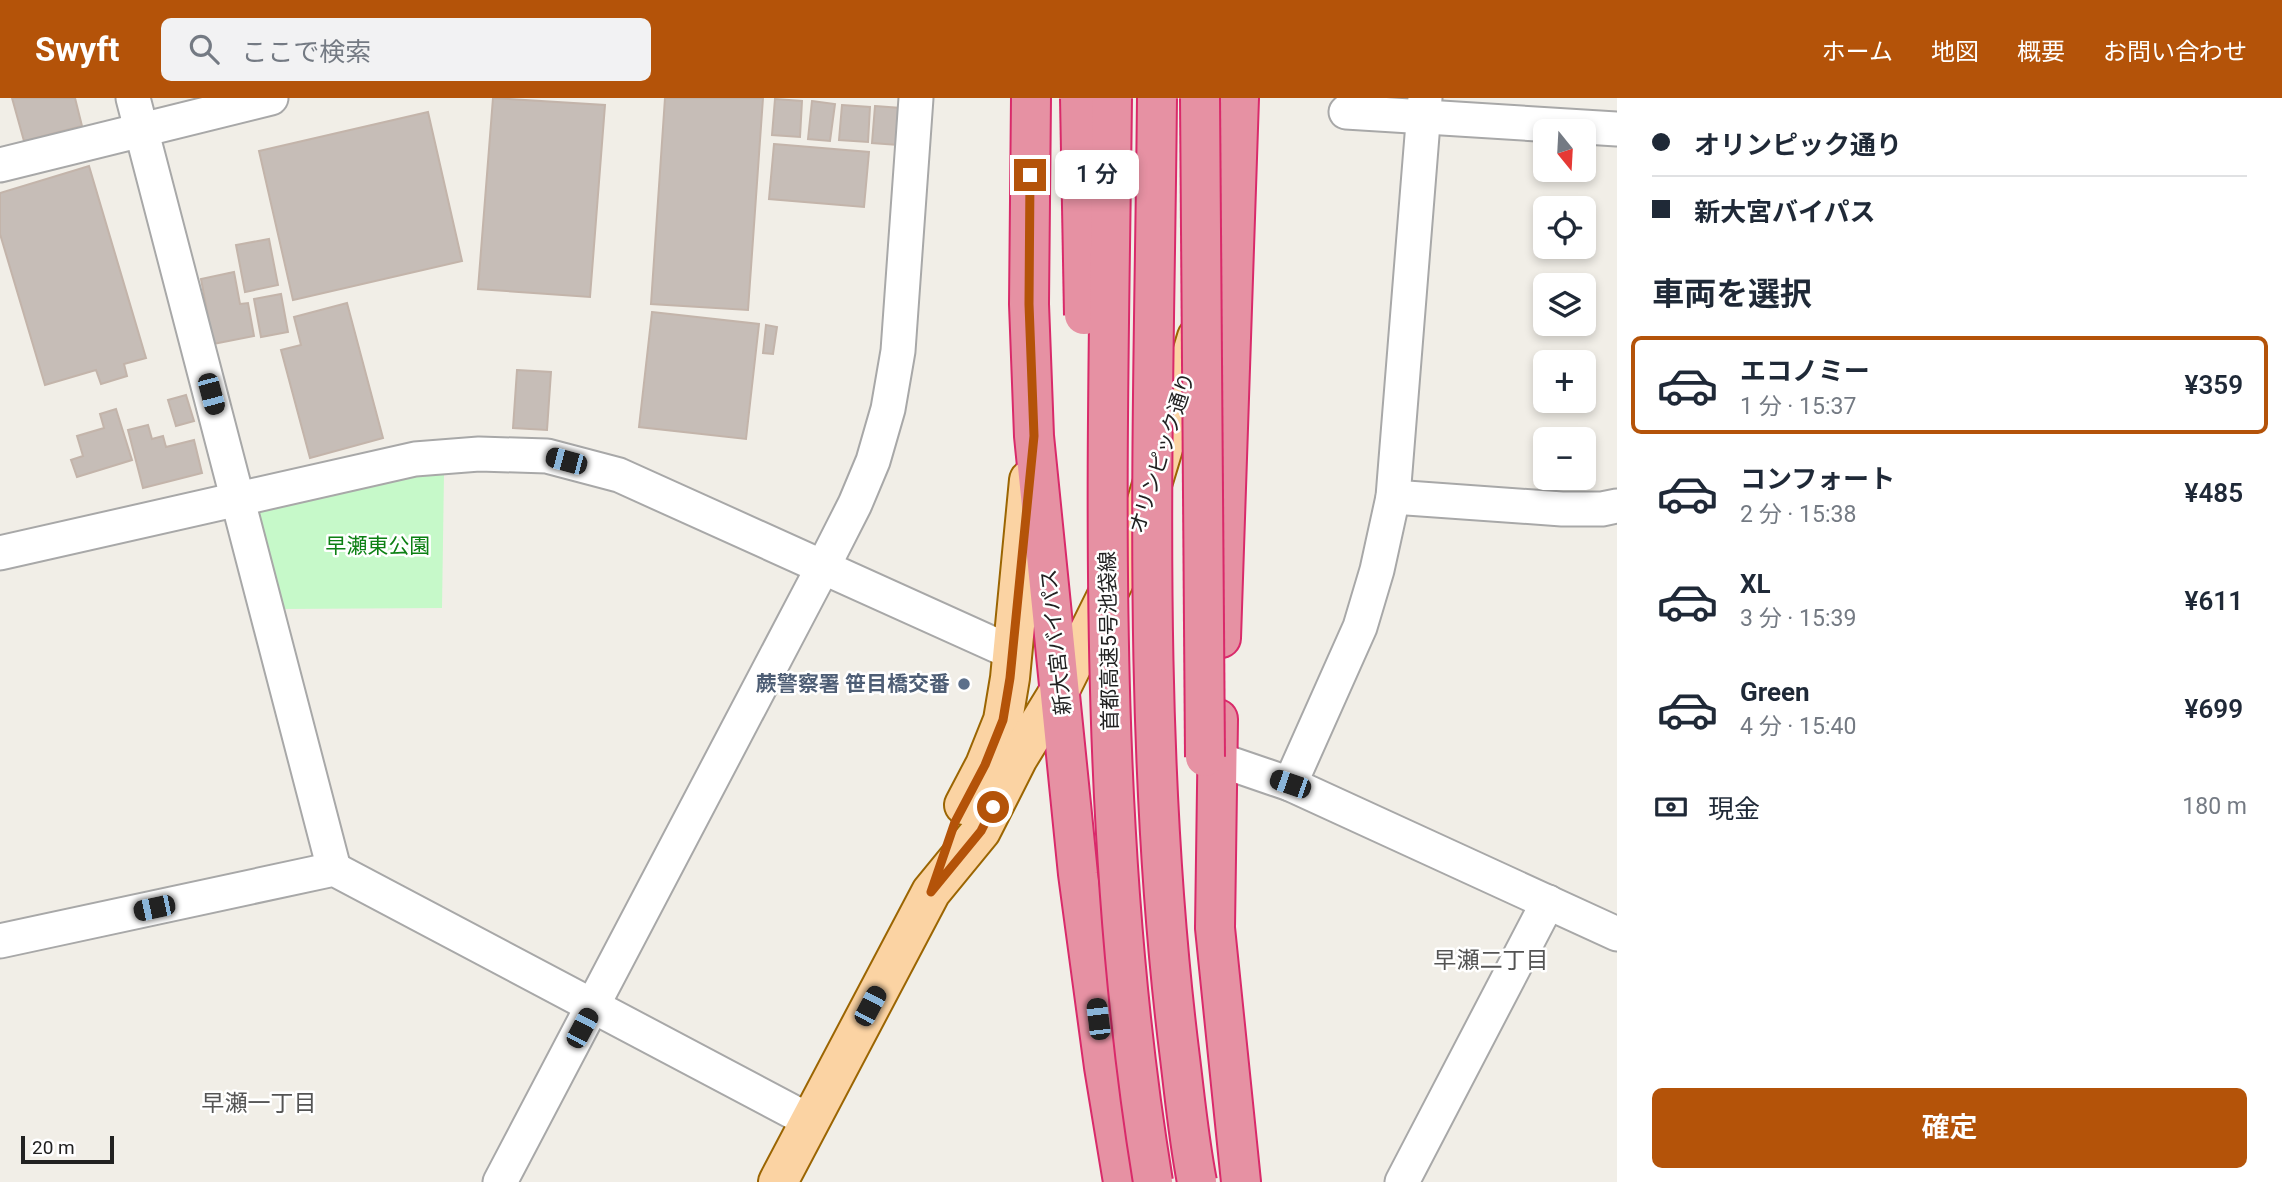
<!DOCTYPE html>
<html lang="ja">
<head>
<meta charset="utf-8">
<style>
  :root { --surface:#fff; --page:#f2f2f3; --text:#1f2937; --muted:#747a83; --line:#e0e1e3; --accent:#b45309 }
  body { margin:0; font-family:Roboto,"Noto Sans JP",sans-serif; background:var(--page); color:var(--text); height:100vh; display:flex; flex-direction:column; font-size:26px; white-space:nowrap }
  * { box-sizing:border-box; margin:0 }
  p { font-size:23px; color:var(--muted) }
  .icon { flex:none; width:38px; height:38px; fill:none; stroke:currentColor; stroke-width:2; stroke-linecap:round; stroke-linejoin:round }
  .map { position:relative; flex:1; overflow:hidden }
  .details { display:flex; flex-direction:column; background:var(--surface); width:665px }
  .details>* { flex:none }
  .hud { display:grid; align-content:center; height:154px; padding:0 35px; background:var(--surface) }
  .needle { width:46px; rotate:162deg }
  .buttons { position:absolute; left:1533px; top:21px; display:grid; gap:14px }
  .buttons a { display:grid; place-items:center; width:63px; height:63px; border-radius:10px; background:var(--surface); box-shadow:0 4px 10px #0003; font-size:35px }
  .scale { position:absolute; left:21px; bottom:18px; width:93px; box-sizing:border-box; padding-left:7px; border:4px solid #212121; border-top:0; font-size:19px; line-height:24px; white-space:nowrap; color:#212121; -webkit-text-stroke:5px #fff; paint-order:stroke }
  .end { position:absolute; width:32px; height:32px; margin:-16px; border:9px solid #b45309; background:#fff; box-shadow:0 0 0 4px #fff }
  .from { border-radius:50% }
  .bubble { position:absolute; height:49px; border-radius:10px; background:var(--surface); box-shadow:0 4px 10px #0003; font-size:23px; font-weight:600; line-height:49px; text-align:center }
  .car { position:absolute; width:21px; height:42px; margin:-21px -10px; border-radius:9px; box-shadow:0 0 5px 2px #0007; background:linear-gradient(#222 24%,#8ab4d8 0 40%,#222 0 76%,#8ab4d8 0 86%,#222 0) }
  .hud b { display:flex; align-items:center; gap:24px; height:66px; font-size:26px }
  .hud b+b { border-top:2px solid var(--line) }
  .hud i { width:18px; height:18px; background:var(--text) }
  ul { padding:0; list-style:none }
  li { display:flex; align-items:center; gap:21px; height:98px; margin:0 14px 10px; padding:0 21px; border:4px solid transparent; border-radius:10px }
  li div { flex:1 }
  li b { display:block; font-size:26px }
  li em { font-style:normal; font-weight:600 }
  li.selected { border-color:var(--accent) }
  li>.icon { width:63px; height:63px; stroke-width:1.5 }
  h2 { padding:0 35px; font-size:32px; line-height:84px }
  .pay { display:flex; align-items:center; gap:18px; height:77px; padding:0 35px; font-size:26px }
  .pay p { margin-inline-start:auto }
  .button { display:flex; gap:14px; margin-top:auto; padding:14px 35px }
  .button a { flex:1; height:80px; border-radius:10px; background:var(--accent); color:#fff; font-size:28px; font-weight:600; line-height:80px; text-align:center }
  header { display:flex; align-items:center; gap:42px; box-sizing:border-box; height:98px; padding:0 35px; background:var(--accent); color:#fff }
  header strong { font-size:33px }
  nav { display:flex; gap:38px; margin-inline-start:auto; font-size:24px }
  .search { width:490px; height:63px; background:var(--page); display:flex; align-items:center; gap:18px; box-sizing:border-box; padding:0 24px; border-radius:10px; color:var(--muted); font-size:26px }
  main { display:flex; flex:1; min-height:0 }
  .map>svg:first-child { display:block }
</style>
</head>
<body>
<header>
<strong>Swyft</strong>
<div class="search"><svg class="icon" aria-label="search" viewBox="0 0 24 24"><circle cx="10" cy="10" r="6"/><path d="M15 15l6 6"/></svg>ここで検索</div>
<nav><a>ホーム</a><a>地図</a><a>概要</a><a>お問い合わせ</a></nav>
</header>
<main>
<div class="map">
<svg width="1617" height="1084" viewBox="0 0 1617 1084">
  <rect width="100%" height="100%" fill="#f1eee7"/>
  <path fill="#c6f9c9" d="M 444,376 L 442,510 L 282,511 L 257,410 L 411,377 Z"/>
  <g fill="#c6bdb7" stroke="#c3b4aa" stroke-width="2">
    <path d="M 12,0 L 75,0 L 82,28 L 24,43 Z"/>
    <path d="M 493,0 L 605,7 L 590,199 L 478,191 Z"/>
    <path d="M 665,0 L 763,0 L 748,212 L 651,206 Z"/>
    <path d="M 775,1 L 802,3 L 800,39 L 772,37 Z"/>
    <path d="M 812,3 L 835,6 L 830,43 L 808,41 Z"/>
    <path d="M 842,7 L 870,9 L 868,44 L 839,42 Z"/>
    <path d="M 875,8 L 901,10 L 898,47 L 872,45 Z"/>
    <path d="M 428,14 L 462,163 L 293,202 L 259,53 Z"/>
    <path d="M 774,46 L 869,54 L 864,109 L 769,101 Z"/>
    <path d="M 89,68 L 146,260 L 124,266 L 127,278 L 101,286 L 96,272 L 45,287 L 0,136 L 0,95 Z"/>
    <path d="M 269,141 L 278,187 L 245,194 L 236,147 Z"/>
    <path d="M 234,174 L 240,206 L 248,205 L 254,238 L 213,246 L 201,181 Z"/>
    <path d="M 281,196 L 288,234 L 261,239 L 254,201 Z"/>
    <path d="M 347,205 L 383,340 L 310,360 L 281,252 L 301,247 L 294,219 Z"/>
    <path d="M 652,214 L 759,226 L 746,341 L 639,329 Z"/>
    <path d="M 766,227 L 777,229 L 773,256 L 763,255 Z"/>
    <path d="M 517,272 L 551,274 L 547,332 L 513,330 Z"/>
    <path d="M 186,297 L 194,323 L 176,328 L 168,302 Z"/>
    <path d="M 116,311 L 132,362 L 77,379 L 71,362 L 83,358 L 77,338 L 104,330 L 100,316 Z"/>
    <path d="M 148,327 L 152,341 L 163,338 L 166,349 L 194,342 L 202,375 L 143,390 L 128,332 Z"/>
  </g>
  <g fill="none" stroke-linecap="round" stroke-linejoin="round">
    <g stroke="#a8a8a8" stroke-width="37">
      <g id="minor">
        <path d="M 133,0 L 334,771"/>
        <path d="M 1346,14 L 1617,31"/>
        <path d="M 0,67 L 271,0"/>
        <path d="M 1393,399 L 1562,411 L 1602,411 L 1617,408"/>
        <path d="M 0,455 L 415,361 L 479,356 L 547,358 L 619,377 L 1013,555"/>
        <path d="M 1217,661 L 1290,686 L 1617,836"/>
        <path d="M 1290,686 L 1360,529 L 1377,472 L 1393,399 L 1425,0"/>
        <path d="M 0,843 L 334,771 L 810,1023"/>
        <path d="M 500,1084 L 823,469 L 855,406 L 873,363 L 888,311 L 898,253 L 916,0"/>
        <path d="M 1402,1084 L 1548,804"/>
      </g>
    </g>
    <g stroke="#9b6502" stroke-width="42">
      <g id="major">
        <path d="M 964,707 L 985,667 L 1003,622 L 1010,580 L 1029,382"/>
        <path d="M 778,1084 L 931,794 L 981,733 L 1018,660 L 1061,590 L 1136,439 L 1197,239"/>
      </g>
    </g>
    <g stroke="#d92a6a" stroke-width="42">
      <g id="highway">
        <path d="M 1031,0 L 1029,206 L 1034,338 L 1078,776 L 1104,969 L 1123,1084"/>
        <path d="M 1221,540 L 1239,0"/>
        <path d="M 1218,621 L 1215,830 L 1241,1084"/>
      </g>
    </g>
    <use href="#minor" stroke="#fff" stroke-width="33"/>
    <use href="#major" stroke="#fbd3a3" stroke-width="38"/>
    <use href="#highway" stroke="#e691a3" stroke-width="38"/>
    <g stroke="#d92a6a" stroke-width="42" stroke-linecap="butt">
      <g id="highway-bridge">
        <path d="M 1080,0 L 1084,217"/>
        <path d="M 1112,0 C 1108,362 1094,725 1153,1084"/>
        <path d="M 1157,0 C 1154,320 1140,642 1180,960 C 1185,1001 1189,1043 1197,1084"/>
        <path d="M 1200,0 L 1205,659"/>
      </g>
    </g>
    <use href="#highway-bridge" stroke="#e691a3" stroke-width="38"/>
  </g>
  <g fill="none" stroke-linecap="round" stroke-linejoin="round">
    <path stroke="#b45309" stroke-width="9" d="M 993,709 L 981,733 L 931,794 L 955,724 L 985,667 L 1003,622 L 1010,580 L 1034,338 L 1029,206 L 1030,77"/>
  </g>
  <circle fill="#5c6f8a" stroke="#fff" stroke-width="2.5" cx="964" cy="586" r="7"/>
  <g text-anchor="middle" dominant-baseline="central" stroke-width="5" stroke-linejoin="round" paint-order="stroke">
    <g font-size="21" fill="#212121" stroke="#fff">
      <text transform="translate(1162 355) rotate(-72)">オリンピック通り</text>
      <text transform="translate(1109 543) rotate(-91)">首都高速5号池袋線</text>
      <text transform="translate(1056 544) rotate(-96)">新大宮バイパス</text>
    </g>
    <g font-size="21" fill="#0d8014" stroke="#fff">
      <text x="378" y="448">早瀬東公園</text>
    </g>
    <g font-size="21" font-weight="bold" fill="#4e5e75" stroke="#fff" text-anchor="end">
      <text x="950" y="586">蕨警察署 笹目橋交番</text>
    </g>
    <g font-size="23" fill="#545454" stroke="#fff">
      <text x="1491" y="862">早瀬二丁目</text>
      <text x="259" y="1005">早瀬一丁目</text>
    </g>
  </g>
</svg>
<div class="buttons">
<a><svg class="needle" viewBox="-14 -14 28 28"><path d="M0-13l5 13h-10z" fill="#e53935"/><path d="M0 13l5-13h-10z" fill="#747a83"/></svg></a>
<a><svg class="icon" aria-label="locate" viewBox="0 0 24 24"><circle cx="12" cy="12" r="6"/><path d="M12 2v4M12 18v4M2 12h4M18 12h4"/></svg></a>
<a><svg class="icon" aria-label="layers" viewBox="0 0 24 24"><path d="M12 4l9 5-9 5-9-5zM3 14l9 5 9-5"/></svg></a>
<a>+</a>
<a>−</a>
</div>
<div class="scale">20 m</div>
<i class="end from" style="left:993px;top:709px"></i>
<i class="end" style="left:1030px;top:77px"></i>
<div class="bubble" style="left:1055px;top:52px;width:84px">1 分</div>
<i class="car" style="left:211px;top:296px;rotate:165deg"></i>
<i class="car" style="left:566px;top:363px;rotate:285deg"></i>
<i class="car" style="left:1290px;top:686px;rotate:289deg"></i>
<i class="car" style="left:154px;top:810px;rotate:258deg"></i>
<i class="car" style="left:870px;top:908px;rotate:28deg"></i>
<i class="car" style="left:1098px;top:921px;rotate:353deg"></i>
<i class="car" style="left:582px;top:930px;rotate:28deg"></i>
</div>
<section class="details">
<div class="hud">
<b><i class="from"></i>オリンピック通り</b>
<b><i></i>新大宮バイパス</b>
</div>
<h2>車両を選択</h2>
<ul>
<li class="selected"><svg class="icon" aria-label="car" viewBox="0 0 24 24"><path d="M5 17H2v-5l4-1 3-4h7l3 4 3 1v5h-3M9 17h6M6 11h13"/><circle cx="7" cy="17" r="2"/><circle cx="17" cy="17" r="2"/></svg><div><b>エコノミー</b><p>1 分 · 15:37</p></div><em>¥359</em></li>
<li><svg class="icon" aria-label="car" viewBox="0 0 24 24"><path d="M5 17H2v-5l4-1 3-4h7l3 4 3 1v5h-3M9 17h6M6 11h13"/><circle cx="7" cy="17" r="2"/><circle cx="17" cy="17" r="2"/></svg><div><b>コンフォート</b><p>2 分 · 15:38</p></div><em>¥485</em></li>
<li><svg class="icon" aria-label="car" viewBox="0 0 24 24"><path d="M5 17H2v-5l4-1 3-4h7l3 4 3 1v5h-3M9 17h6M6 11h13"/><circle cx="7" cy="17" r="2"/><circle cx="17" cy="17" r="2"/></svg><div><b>XL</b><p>3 分 · 15:39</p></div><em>¥611</em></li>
<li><svg class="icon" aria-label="car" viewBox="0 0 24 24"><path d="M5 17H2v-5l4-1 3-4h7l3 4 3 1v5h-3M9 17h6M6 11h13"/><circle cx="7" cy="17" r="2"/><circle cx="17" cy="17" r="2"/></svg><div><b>Green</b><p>4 分 · 15:40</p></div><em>¥699</em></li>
</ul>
<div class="pay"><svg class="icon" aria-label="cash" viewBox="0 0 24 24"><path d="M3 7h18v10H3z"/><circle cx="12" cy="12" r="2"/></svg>現金<p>180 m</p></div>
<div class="button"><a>確定</a></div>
</section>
</main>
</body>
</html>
